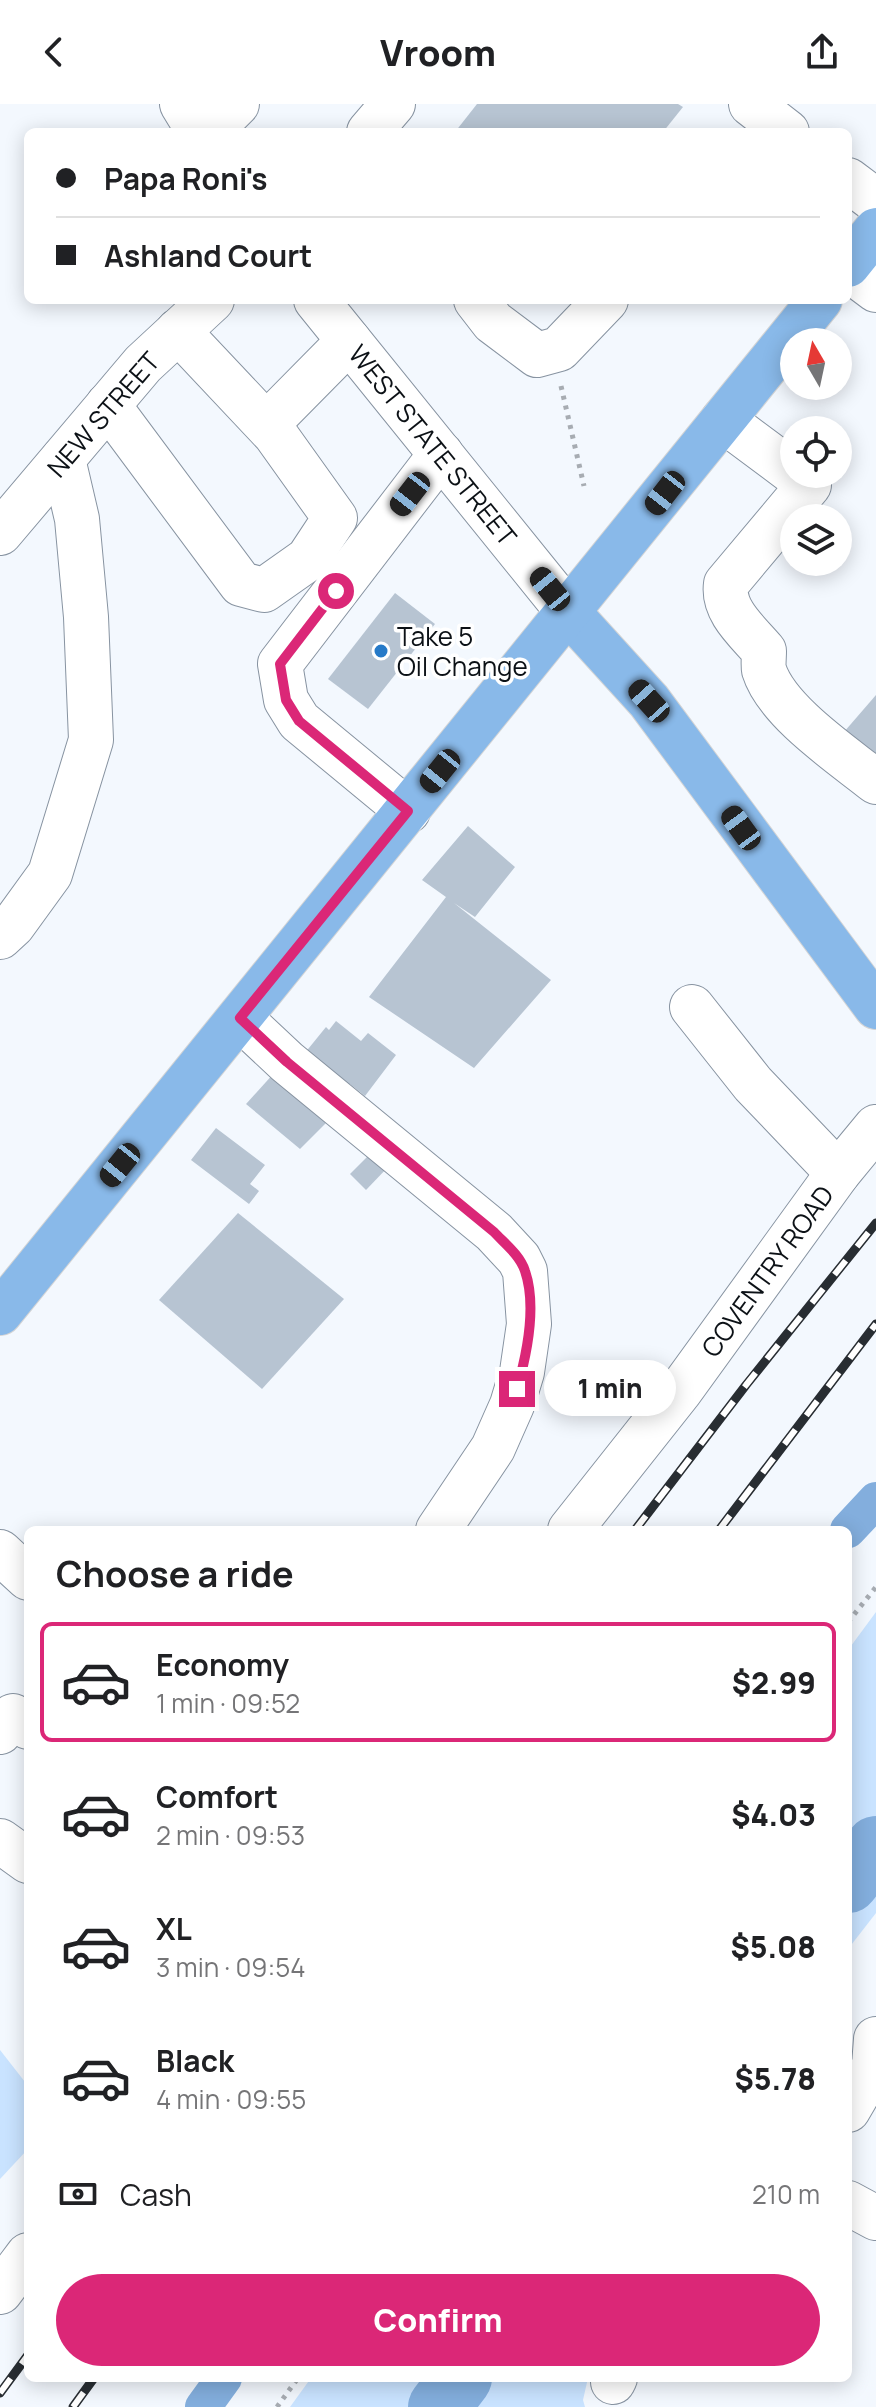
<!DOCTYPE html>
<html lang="en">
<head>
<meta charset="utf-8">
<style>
  :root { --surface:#fff; --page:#f2f2f2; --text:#202124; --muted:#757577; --line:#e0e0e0; --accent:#db2777 }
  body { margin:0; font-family:Manrope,sans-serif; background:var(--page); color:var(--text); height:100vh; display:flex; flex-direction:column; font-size:30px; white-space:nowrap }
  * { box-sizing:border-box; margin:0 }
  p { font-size:26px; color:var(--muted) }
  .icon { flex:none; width:44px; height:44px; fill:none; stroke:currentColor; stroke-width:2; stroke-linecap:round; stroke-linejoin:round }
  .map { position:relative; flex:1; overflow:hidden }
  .details { position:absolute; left:24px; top:1422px; width:828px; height:856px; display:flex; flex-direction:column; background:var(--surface); border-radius:12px; box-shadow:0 4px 20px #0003 }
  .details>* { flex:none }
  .banner { position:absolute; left:24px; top:24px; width:828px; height:176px; border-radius:12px; box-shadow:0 4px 20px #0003; display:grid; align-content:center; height:176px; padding:0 32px; background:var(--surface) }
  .needle { width:52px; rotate:351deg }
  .controls { position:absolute; left:780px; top:224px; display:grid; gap:16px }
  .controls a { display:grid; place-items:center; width:72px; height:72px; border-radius:50%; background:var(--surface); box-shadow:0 4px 20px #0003; font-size:40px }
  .end { position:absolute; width:36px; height:36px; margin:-18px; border:10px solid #db2777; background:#fff; box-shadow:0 0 0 4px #fff }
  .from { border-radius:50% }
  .bubble { position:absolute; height:56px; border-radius:28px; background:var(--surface); box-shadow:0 4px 20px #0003; font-size:26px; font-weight:800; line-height:56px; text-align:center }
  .car { position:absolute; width:24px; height:48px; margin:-24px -12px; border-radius:10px; box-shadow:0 0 6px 2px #0007; background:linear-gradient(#222 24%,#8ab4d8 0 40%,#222 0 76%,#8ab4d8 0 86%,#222 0) }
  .banner b { display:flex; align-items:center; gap:28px; height:76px; font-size:30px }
  .banner b+b { border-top:2px solid var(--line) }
  .banner i { width:20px; height:20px; background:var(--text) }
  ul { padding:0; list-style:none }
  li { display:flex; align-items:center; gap:24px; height:120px; margin:0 16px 12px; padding:0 16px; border:4px solid transparent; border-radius:12px }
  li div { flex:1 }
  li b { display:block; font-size:30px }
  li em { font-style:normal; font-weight:800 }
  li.selected { border-color:var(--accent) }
  li>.icon { width:72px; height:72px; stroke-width:1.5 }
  h2 { padding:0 32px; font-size:36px; line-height:96px }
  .pay { display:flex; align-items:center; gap:20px; height:88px; padding:0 32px; font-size:30px }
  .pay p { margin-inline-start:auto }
  .action { display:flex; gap:16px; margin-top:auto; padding:16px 32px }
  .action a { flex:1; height:92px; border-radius:48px; background:var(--accent); color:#fff; font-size:32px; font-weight:800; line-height:92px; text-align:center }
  header { display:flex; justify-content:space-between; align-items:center; height:104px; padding:0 32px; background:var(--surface); font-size:36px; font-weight:800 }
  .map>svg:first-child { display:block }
</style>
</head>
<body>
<header><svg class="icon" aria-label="back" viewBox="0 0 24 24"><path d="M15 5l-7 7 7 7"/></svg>Vroom<svg class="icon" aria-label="share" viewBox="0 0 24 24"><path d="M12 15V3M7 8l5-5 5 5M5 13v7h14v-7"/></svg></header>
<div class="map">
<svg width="876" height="2303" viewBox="0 0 876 2303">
  <rect width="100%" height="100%" fill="#f3f8fe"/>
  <g fill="#c9e3ff">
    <path d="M 876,1508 L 876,1809 L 848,1845 L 848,1546 Z"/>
    <path d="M 0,1946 L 25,1978 L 28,2045 L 0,2075 Z"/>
    <path d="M 311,2274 L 588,2274 L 583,2296 L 585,2303 L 290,2303 Z"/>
  </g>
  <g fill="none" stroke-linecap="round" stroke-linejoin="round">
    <g stroke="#83aedd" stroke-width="36">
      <path d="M 848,1426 L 876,1396"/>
      <path d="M 203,2303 L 224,2274"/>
    </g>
    <g stroke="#83aedd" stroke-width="62">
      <path d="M 848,1778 L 876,1743"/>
      <path d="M 439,2303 L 461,2274"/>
    </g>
  </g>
  <g fill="#b7c4d2">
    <path d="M 477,0 L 678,0 L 683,3 L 663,28 L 455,28 Z"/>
    <path d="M 395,489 L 435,520 L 368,605 L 328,575 Z"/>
    <path d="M 876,591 L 876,654 L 844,628 Z"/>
    <path d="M 468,722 L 515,763 L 475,813 L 454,799 L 551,876 L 474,964 L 369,893 L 446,793 L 422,776 Z"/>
    <path d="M 336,917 L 361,937 L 368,929 L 396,951 L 365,992 L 350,980 L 343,989 L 300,955 L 326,923 L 329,926 Z"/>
    <path d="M 275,968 L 328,1017 L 300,1045 L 246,1000 Z"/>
    <path d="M 216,1024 L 265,1061 L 250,1080 L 259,1087 L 249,1100 L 191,1056 Z"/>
    <path d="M 372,1048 L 389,1062 L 366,1086 L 350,1070 Z"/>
    <path d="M 238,1109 L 344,1195 L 262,1285 L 159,1196 Z"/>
  </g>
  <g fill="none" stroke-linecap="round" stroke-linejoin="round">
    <g stroke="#8793a1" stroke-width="46">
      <g id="minor">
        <path d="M 182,0 L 199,28"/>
        <path d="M 751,0 L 787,28"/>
        <path d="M 209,28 L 237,0"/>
        <path d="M 369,28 L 393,0"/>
        <path d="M 848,76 L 876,97"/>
        <path d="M 848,165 L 876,186"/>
        <path d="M 316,196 L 569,509"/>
        <path d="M 476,196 L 493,218 L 537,251 L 559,245 L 606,196"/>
        <path d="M 108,301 L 241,480 L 264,486 L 308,455 L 335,414 L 275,330 L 178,227"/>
        <path d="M 723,316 L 794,369"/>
        <path d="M 267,320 L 349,237"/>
        <path d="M 795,370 L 809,381 L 726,480 C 722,507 748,528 764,547 C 764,553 763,561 764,566 C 777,608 844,652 876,678"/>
        <path d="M 0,429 L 143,260 L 212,196"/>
        <path d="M 408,707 L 299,617 L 286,596 L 280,560 L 441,350"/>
        <path d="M 0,833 L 13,821 L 50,770 L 91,636 L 86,513 L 77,415 L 63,355"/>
        <path d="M 692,903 L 753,980 L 838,1069"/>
        <path d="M 240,914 L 287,958 L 494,1128 L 519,1155 L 525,1167 L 529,1220 L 522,1268 L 512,1301 L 493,1344 L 438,1426"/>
        <path d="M 570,1426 L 680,1287 L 838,1069 L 876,1023"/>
        <path d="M 0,1448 L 28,1474"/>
        <path d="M 0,1628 L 13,1612 L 28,1623"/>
        <path d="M 0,1737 L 28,1757"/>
        <path d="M 848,2006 L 874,1962 L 876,1935"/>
        <path d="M 848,2099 L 876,2114"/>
        <path d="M 0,2188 L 28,2151"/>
        <path d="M 613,2278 L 615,2274"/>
      </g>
    </g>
    <g stroke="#d3d4d5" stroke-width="46">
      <g id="major">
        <path d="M 848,161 L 876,126"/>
        <path d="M 569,509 L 649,597 L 876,903"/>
        <path d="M 0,1209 L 820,196"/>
      </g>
    </g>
    <g stroke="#a7acb2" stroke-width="5" stroke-dasharray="4 6" stroke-linecap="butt">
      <path d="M 561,282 L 584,382"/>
      <path d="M 848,1518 L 876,1483"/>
      <path d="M 277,2303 L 298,2274"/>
    </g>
    <use href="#minor" stroke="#fff" stroke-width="44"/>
    <use href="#major" stroke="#89b9e9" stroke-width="44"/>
    <g stroke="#282d32" stroke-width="9">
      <g id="rail">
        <path d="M 635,1426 L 746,1281 L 876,1119"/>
        <path d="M 719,1426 L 876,1220"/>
        <path d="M 0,2289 L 28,2251"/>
        <path d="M 73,2303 L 94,2274"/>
      </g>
    </g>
    <use href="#rail" stroke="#fff" stroke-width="6" stroke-dasharray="18" stroke-linecap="butt"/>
  </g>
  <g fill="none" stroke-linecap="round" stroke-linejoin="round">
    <path stroke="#db2777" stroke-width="10" d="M 336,487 L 280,560 L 286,596 L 299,617 L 408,707 L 240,914 L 287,958 L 494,1128 C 504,1139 520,1151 525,1167 C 537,1202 527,1250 517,1285"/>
  </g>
  <circle fill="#267ac8" stroke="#fff" stroke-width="3" cx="381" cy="547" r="8"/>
  <g text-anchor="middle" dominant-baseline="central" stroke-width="7" stroke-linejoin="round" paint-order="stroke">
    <g font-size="26" fill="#0c1116" stroke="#fff">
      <text transform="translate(103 310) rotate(-49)">NEW STREET</text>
      <text transform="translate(433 341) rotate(51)">WEST STATE STREET</text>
      <text transform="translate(767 1167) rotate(-54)">COVENTRY ROAD</text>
    </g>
    <g font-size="26" fill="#0c1116" stroke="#fff" text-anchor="start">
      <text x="397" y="532">Take 5<tspan x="397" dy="30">Oil Change</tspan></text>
    </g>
  </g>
</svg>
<div class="controls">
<a><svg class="needle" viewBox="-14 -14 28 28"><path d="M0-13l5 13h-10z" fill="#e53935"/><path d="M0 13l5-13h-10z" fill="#757577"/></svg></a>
<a><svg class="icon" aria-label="locate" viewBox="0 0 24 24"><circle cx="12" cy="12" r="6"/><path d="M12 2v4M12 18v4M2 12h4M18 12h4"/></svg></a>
<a><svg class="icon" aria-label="layers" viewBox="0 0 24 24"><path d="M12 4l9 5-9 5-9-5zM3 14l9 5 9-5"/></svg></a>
</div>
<i class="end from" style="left:336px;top:487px"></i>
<i class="end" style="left:517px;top:1285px"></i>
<div class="bubble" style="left:544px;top:1256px;width:132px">1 min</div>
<i class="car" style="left:665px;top:389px;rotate:218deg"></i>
<i class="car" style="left:410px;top:390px;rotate:218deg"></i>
<i class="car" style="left:550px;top:485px;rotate:321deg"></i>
<i class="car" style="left:649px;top:597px;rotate:318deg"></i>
<i class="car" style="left:440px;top:667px;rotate:219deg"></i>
<i class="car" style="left:741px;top:724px;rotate:324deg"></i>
<i class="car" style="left:120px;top:1061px;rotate:219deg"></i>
<div class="banner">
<b><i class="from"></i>Papa Roni's</b>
<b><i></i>Ashland Court</b>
</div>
<section class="details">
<h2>Choose a ride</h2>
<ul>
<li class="selected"><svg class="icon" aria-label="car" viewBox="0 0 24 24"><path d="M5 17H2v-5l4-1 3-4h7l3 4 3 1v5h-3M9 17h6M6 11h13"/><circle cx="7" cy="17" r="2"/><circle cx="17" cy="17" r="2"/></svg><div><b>Economy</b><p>1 min · 09:52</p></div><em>$2.99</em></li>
<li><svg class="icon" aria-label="car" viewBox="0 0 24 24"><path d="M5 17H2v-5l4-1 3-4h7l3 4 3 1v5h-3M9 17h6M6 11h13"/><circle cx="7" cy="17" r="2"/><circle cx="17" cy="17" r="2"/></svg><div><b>Comfort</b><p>2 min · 09:53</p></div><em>$4.03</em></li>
<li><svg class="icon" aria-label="car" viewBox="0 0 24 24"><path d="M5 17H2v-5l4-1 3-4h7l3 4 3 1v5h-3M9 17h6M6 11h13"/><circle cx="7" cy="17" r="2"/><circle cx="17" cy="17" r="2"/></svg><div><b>XL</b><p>3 min · 09:54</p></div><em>$5.08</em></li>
<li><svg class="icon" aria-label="car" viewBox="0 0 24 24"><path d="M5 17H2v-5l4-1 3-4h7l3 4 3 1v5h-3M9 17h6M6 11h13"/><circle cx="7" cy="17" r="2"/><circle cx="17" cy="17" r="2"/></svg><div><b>Black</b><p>4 min · 09:55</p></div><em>$5.78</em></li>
</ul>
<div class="pay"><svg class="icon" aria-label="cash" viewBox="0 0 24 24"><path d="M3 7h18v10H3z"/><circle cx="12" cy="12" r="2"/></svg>Cash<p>210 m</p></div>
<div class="action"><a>Confirm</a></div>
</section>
</div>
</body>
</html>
